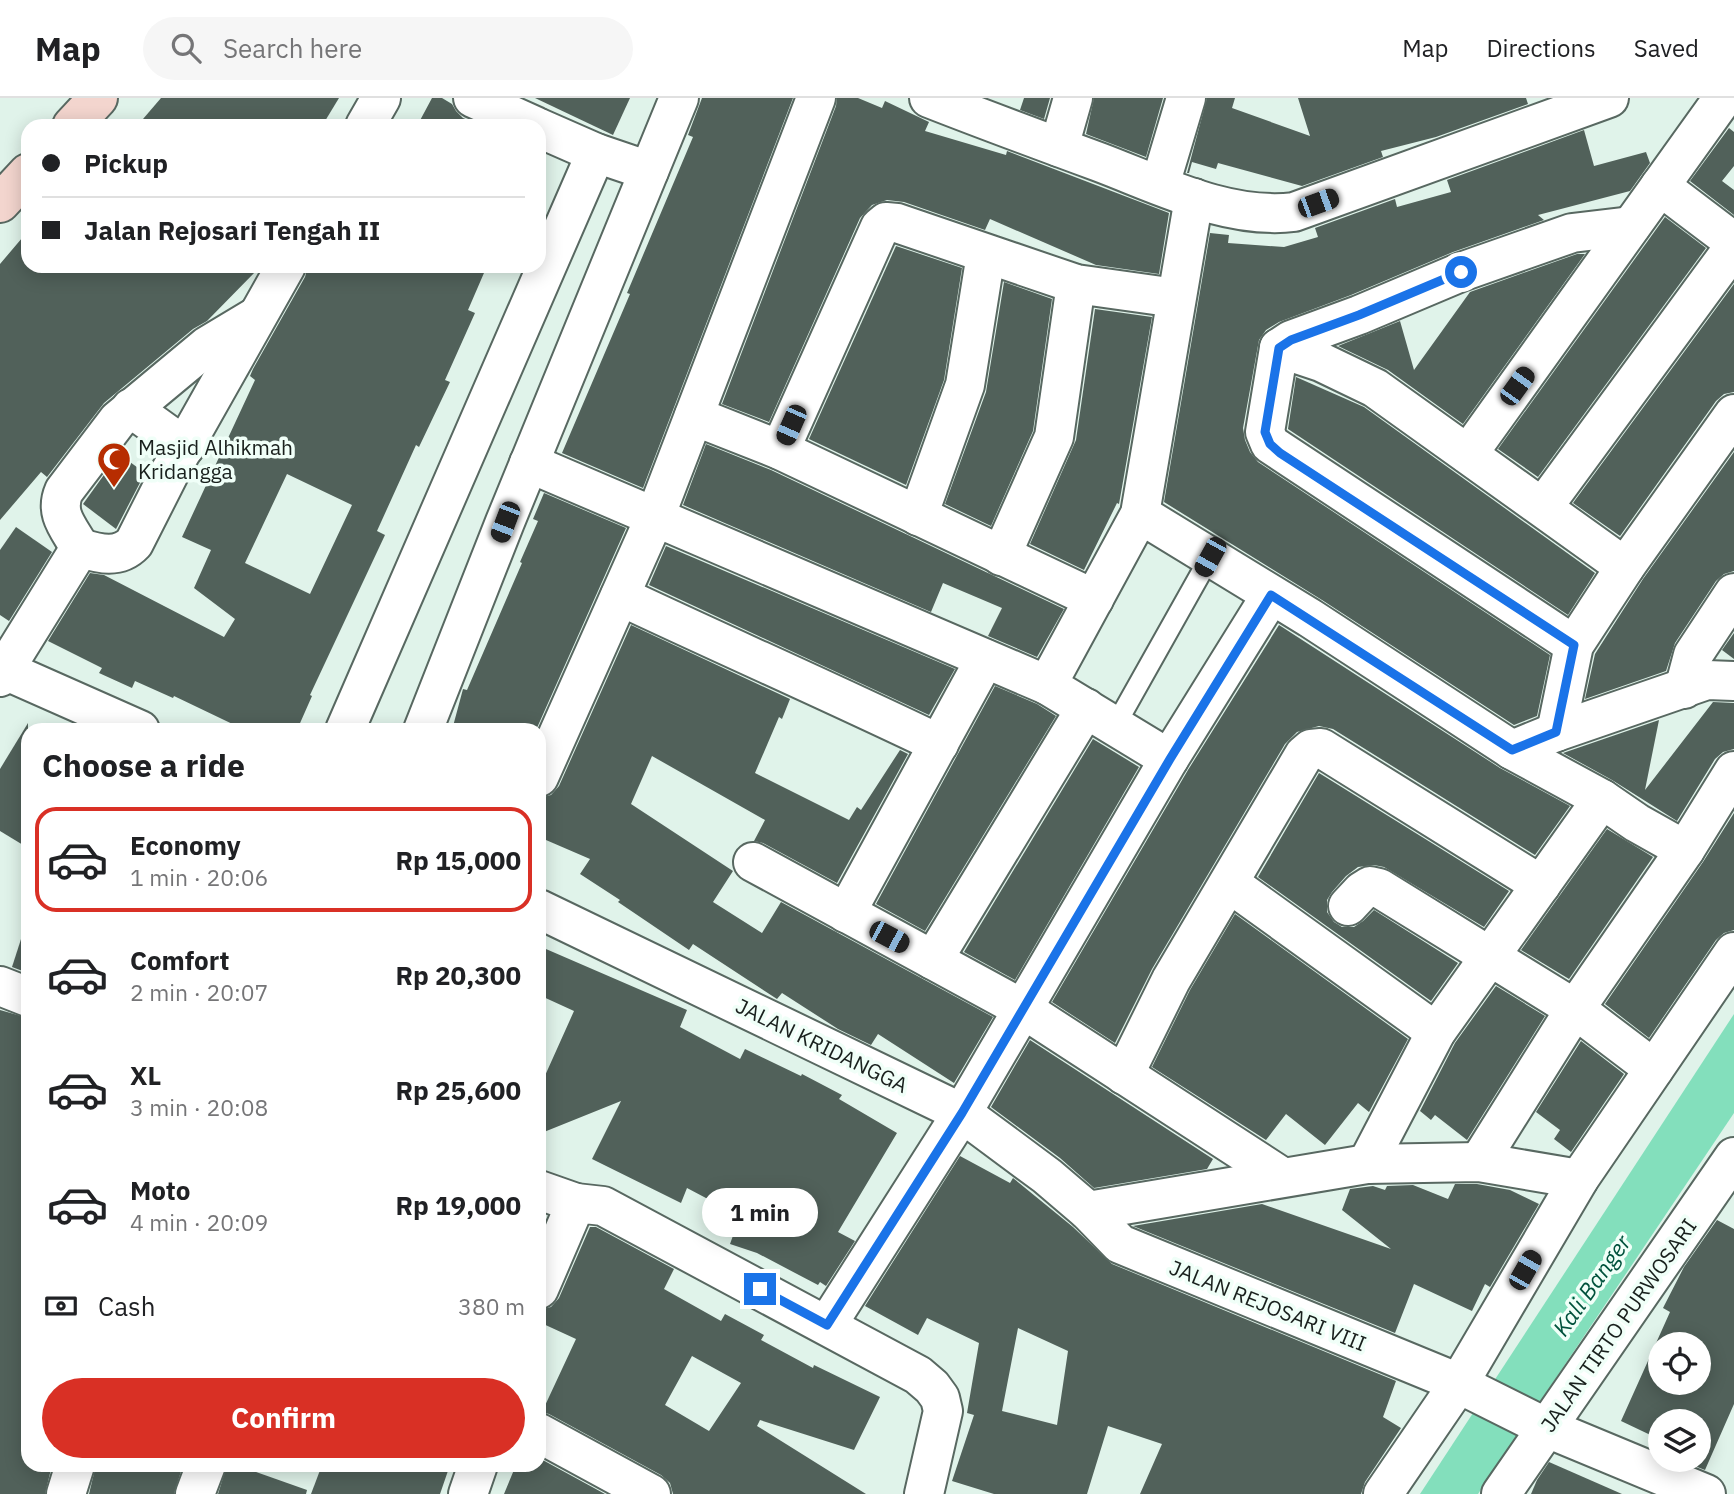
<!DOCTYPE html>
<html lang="en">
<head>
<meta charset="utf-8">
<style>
  :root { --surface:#fff; --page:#f6f6f6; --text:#202124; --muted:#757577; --line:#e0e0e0; --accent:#d93025 }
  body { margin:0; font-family:"IBM Plex Sans",sans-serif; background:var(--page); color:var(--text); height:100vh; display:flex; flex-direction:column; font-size:26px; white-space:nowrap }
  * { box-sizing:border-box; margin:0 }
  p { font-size:23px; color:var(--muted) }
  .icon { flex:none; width:38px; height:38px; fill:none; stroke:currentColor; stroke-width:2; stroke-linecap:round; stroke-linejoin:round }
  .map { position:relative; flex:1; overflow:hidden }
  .panel { position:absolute; left:21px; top:625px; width:525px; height:749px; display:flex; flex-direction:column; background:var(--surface); border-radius:21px; box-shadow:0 4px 18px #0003 }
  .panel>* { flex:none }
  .guide { position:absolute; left:21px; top:21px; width:525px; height:154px; border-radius:21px; box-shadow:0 4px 18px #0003; display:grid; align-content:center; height:154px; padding:0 21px; background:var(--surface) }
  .tools { position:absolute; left:1648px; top:1234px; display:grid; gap:14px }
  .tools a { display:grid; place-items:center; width:63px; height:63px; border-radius:50%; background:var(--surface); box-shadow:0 4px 18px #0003; font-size:35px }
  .end { position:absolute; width:32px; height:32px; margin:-16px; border:9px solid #1a73e8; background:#fff; box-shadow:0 0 0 4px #fff }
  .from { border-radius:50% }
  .bubble { position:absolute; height:49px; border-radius:24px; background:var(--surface); box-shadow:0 4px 18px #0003; font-size:23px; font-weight:800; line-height:49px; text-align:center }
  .car { position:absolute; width:21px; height:42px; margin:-21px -10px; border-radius:9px; box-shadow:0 0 5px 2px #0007; background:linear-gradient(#222 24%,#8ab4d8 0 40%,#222 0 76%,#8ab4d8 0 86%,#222 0) }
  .guide b { display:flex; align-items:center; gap:24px; height:66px; font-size:26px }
  .guide b+b { border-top:2px solid var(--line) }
  .guide i { width:18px; height:18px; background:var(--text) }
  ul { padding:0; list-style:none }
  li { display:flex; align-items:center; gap:21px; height:105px; margin:0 14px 10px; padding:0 7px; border:4px solid transparent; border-radius:21px }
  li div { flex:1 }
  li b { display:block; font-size:26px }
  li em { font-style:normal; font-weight:800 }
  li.active { border-color:var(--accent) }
  li>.icon { width:63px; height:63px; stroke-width:1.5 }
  h2 { padding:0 21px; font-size:32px; line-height:84px }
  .pay { display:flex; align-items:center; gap:18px; height:77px; padding:0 21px; font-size:26px }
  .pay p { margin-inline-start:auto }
  .cta { display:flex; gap:14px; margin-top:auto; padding:14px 21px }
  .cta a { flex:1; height:80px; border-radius:42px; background:var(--accent); color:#fff; font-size:28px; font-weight:800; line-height:80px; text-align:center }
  header { display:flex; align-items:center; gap:42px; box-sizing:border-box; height:98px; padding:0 35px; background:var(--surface); border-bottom:2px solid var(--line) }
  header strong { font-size:33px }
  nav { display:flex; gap:38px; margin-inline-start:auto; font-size:24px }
  .search { width:490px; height:63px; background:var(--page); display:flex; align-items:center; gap:18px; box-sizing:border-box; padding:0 24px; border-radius:38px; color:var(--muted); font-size:26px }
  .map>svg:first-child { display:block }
</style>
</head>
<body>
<header>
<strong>Map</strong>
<div class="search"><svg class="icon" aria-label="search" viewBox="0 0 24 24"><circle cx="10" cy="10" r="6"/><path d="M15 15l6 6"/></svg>Search here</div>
<nav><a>Map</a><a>Directions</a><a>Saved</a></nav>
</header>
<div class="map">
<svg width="1734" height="1396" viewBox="0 0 1734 1396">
  <rect width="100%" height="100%" fill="#e0f3ea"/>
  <path fill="#83dfbc" d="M 1734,916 L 1734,1015 L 1478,1396 L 1420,1396 Z"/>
  <g fill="#51615a" fill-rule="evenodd">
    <path d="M 161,0 L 339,0 L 322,28 L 137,28 Z"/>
    <path d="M 432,0 L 442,0 L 452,6 L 456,13 L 463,20 L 482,28 L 417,28 Z"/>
    <path d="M 535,0 L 630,0 L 613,37 Z"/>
    <path d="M 702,0 L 793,0 L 643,390 L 562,355 L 630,196 L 627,195 L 693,39 L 688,37 Z"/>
    <path d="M 837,0 L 858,0 L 882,10 L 885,3 L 929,24 L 925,33 L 1006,57 L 1007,53 L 1169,115 L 1159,176 L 1096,167 L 990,121 L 985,132 L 904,104 L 887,102 L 872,107 L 860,120 L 769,324 L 722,306 L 836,8 Z"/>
    <path d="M 1024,0 L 1050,0 L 1044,21 L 1020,12 Z"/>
    <path d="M 1094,0 L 1163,0 L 1146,59 L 1086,36 Z"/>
    <path d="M 1207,0 L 1235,0 L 1232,10 L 1310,38 L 1298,0 L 1526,0 L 1528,6 L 1436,39 L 1381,53 L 1383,59 L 1302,88 L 1218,65 L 1216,71 L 1192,64 L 1189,75 L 1187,75 Z"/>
    <path d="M 1729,30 L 1734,34 L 1734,68 L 1722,83 L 1734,92 L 1734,117 L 1690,83 Z"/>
    <path d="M 1584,32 L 1594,68 L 1646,54 L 1650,65 L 1630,93 L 1538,117 L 1544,122 L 1453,154 L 1351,197 L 1279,224 L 1266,232 L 1259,242 L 1243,330 L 1245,342 L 1250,354 L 1258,364 L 1550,557 L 1537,618 L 1514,627 L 1322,502 L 1164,404 L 1210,135 L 1229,137 L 1228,145 L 1284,149 L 1318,139 L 1315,130 L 1395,101 L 1397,109 L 1451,94 L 1447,82 Z"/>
    <path d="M 1665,119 L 1706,150 L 1538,379 L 1498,351 Z"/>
    <path d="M 28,133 L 28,168 L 261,168 L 207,223 L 193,231 L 104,305 L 47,379 L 41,374 L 0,422 L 0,166 Z"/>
    <path d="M 896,148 L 962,170 L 944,282 L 906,387 L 809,341 Z"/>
    <path d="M 1577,156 L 1585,156 L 1463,326 L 1388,272 L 1338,248 L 1400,223 L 1414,272 L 1470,194 Z"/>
    <path d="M 308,168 L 487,168 L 468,212 L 475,215 L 445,282 L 450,284 L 419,349 L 416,347 L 377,433 L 385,437 L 310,597 L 312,598 L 297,632 L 245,632 L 174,598 L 173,600 L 135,583 L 132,590 L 99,575 L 102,570 L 48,543 L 90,475 L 104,477 L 224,539 L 235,521 L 194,490 L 211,452 L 182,439 L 255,282 L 250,278 L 253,271 L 305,179 ZM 287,376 L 352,407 L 310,496 L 245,465 Z"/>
    <path d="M 1004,184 L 1052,201 L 1033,333 L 991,428 L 945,406 L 986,294 Z"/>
    <path d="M 1734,186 L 1734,294 L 1724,296 L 1716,303 L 1620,438 L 1573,405 Z"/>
    <path d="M 1095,211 L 1152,219 L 1119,406 L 1117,405 L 1084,472 L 1030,446 L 1076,342 Z"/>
    <path d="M 1296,279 L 1364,309 L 1595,475 L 1568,517 L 1288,331 Z"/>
    <path d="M 706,346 L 771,372 L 1064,511 L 1037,559 L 988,538 L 1002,510 L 943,485 L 931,514 L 683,407 Z"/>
    <path d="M 1734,354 L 1734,473 L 1724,476 L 1716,483 L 1675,545 L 1666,573 L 1585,601 L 1595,556 L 1643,481 Z"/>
    <path d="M 119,356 L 145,375 L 116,431 L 83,406 Z"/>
    <path d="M 544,395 L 626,430 L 536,632 L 452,632 L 463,591 L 467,592 L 522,465 L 520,464 L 538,423 L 533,421 Z"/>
    <path d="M 16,429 L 52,454 L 9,523 L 0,517 L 0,452 Z"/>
    <path d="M 666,448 L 955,571 L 929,617 L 649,487 Z"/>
    <path d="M 631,527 L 790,601 L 782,621 L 779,619 L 755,675 L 849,722 L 857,709 L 861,712 L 900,652 L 908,656 L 837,785 L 763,745 L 754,743 L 765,722 L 652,658 L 631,706 L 733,773 L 713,804 L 762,835 L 781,804 L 993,919 L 954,985 L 878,936 L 871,947 L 838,931 L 782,895 L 777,901 L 693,846 L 689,852 L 618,804 L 620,802 L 580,776 L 590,761 L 539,739 L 539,700 L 551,697 L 559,688 Z"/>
    <path d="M 1279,527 L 1500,670 L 1570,708 L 1535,757 L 1333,631 L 1319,628 L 1297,634 L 1285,646 L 1152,871 L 1115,945 L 1052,904 L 1188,672 Z"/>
    <path d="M 1734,535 L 1734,561 L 1722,552 Z"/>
    <path d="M 995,588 L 1037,606 L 1056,618 L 925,833 L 876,806 Z"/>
    <path d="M 1713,604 L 1734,605 L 1734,651 L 1723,654 L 1715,661 L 1677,723 L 1612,682 L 1563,655 L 1659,622 L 1645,692 Z"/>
    <path d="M 28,625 L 28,750 L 0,733 L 0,671 Z"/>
    <path d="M 1093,641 L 1139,669 L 1015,882 L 964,854 Z"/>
    <path d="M 1319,675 L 1509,793 L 1484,829 L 1384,769 L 1374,767 L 1358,769 L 1346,778 L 1332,794 L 1327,802 L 1327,814 L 1334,824 L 1342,829 L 1354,829 L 1363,823 L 1374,812 L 1458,865 L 1431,903 L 1258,779 Z"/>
    <path d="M 1734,715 L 1734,832 L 1724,835 L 1716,842 L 1649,940 L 1605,906 L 1703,764 Z"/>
    <path d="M 1607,731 L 1653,759 L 1569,881 L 1521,852 Z"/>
    <path d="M 1235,816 L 1408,941 L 1369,1014 L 1358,1005 L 1325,1047 L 1286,1016 L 1266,1042 L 1152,969 L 1190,892 Z"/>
    <path d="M 22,838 L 28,839 L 28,875 L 12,869 Z"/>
    <path d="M 539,848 L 687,912 L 680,929 L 740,961 L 745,951 L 801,978 L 802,976 L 842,997 L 839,1001 L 897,1035 L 838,1134 L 855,1143 L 826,1188 L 820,1184 L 818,1187 L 757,1155 L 730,1146 L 740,1118 L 687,1090 L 681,1105 L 592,1061 L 621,1003 L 539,1036 L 539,991 L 574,913 L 539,897 Z"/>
    <path d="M 1496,888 L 1545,918 L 1467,1042 L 1435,1017 L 1431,1022 L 1420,1013 L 1455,945 Z"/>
    <path d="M 0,912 L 28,920 L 28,1367 L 52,1367 L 45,1396 L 0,1396 Z"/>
    <path d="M 1030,942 L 1213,1061 L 1207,1071 L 1094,1090 L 1060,1060 L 991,1009 Z"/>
    <path d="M 1581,943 L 1624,976 L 1571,1054 L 1554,1041 L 1560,1032 L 1536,1014 Z"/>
    <path d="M 960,1058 L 1010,1085 L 1013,1080 L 1073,1129 L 1112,1166 L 1396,1283 L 1383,1319 L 1401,1330 L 1365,1384 L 1361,1396 L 1140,1396 L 1162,1346 L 1108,1328 L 1087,1396 L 994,1396 L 952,1383 L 974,1317 L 967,1315 L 979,1245 L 927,1220 L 918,1237 L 865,1208 ZM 1018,1230 L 1068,1253 L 1057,1327 L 1002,1313 Z"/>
    <path d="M 1455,1086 L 1477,1086 L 1510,1092 L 1539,1106 L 1490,1189 L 1485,1186 L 1472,1213 L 1414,1186 L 1395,1235 L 1133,1128 L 1262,1106 L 1391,1151 L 1342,1112 L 1350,1091 L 1373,1088 L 1385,1092 L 1387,1088 L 1413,1087 L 1448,1101 Z"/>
    <path d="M 1717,1122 L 1734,1131 L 1734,1306 L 1705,1372 L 1680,1362 L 1699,1362 L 1699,1323 L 1661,1323 L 1661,1342 L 1621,1323 L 1670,1214 L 1663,1210 L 1684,1169 ZM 1661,1246 L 1699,1246 L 1699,1284 L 1661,1284 Z"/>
    <path d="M 590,1129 L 596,1129 L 674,1171 L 664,1191 L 721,1223 L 725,1216 L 764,1237 L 761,1242 L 813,1270 L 814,1267 L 880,1299 L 854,1352 L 760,1322 L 757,1328 L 866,1396 L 673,1396 L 670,1385 L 661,1377 L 549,1316 L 542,1314 L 576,1241 L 539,1224 L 539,1212 L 551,1209 L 559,1200 ZM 692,1258 L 741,1285 L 709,1333 L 665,1307 Z"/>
    <path d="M 539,1360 L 605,1396 L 504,1396 L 516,1367 L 539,1367 Z"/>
    <path d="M 1549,1364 L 1622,1396 L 1531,1396 L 1537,1382 Z"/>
    <path d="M 96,1367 L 183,1367 L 174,1396 L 89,1396 Z"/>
    <path d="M 227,1367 L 236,1367 L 307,1392 L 306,1396 L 218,1396 Z"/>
    <path d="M 322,1367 L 450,1367 L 440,1396 L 311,1396 Z"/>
  </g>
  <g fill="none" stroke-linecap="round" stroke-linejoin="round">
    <g stroke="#586861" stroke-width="23">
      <path id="lane" d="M 1115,628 L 1210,459"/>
    </g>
    <g stroke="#586861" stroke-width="42">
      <g id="street">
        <path d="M 473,0 L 535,28"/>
        <path d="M 929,0 C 985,22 1042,43 1099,64 C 1160,87 1228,122 1294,114 L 1609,0"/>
        <path d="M 365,28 L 381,0"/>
        <path d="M 539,30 L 596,55 L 649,73"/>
        <path d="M 1059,49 L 1073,0"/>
        <path d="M 1160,87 L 1186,0"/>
        <path d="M 1660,88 L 1734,144"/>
        <path d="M 1279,250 L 1265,334 L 1270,346 L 1574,547"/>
        <path d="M 131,310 L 185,349"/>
        <path d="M 694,318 L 780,352 L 1094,501"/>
        <path d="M 780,352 L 880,129 L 886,124 L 897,125 L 1076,186 L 1176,200"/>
        <path d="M 1468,356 L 1721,3"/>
        <path d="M 529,365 L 1047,587"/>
        <path d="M 1543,409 L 1734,149"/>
        <path d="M 1140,416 L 1310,520 L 1512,652 L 1556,634 L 1707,582 L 1734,583"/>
        <path d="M 918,418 L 965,287 L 986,156"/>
        <path d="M 80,450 C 69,430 54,416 64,393 L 118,322 L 207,248 L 257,218"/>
        <path d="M 1001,458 L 1054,339 L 1076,186"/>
        <path d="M 1625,469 L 1375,290 L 1321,264 L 1279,250 L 1291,242 L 1359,217 L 1461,174 L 1572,135 L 1631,128"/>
        <path d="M 620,498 C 726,548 833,595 939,646"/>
        <path d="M 0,570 L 140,632"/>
        <path d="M 0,579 L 80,450 C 100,456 119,461 134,445 L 171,372 L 286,168"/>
        <path d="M 1684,591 L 1693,557 L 1734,495"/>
        <path d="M 345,632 L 596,55"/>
        <path d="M 423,632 L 505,424 L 679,0"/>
        <path d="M 1556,634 L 1574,547 L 1625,469 L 1734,316"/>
        <path d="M 1512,652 L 1602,701 L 1637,725 L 1685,752"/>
        <path d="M 1169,661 L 1047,587 L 1140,416 L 1194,100"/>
        <path d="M 539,679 L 655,419 L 816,0"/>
        <path d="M 753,764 L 1023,911 L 1282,1079"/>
        <path d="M 1229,785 L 1436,934"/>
        <path d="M 1348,808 L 1362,793 L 1370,788 L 1379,790 L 1575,911 L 1654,971"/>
        <path d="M 539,811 L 962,1015 L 1047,1078 L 1088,1113 L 1120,1146 L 1449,1281 L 1547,1330 L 1706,1396"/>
        <path d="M 846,815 L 985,561"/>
        <path d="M 933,862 L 1086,610"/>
        <path d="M 0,888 L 28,899"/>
        <path d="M 1124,977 L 1171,882 L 1304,657 L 1311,651 L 1321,650 L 1541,787"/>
        <path d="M 1479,1064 L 1575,911 L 1685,752 L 1734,673"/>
        <path d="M 1367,1066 L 1436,934 L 1602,701"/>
        <path d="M 539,1092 L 576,1105"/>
        <path d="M 1088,1113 L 1367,1066 L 1479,1064 L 1579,1081"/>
        <path d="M 539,1191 L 576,1105 L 603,1108 L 918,1277 L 932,1289 L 940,1300 L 943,1313 L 924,1396"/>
        <path d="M 827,1227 L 962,1015 L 1169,661 L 1271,497"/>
        <path d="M 539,1335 L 651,1396"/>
        <path d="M 66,1396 L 75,1367"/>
        <path d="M 195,1396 L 206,1367"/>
        <path d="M 468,1396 L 478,1367"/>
        <path d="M 1383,1396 L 1459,1285 L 1579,1081 L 1734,854"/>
        <path d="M 1501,1396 L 1734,1059"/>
      </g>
    </g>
    <g stroke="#586861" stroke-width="42">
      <g id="secondary">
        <path d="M 72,28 L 98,0"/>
        <path d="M 0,105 L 28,75"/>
      </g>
    </g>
    <use href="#lane" stroke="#fff" stroke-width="19"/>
    <use href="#street" stroke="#fff" stroke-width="38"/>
    <use href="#secondary" stroke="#f3d5ce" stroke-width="38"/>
  </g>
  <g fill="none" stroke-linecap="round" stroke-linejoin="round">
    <path stroke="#1a73e8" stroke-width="9" d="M 760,1191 L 827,1227 L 962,1015 L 1170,661 L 1271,497 L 1512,652 L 1556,634 L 1574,547 L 1280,355 L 1270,346 L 1265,334 L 1279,250 L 1291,242 L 1359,217 L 1461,174"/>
  </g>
  <defs>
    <g id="mosque-pin" transform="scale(1.75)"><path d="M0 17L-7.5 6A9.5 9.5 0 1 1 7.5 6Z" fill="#b72d01" stroke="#f0fff8"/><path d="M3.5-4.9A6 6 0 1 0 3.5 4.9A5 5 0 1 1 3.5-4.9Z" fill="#fff"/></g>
  </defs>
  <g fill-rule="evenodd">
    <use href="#mosque-pin" x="114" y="361"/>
  </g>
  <g text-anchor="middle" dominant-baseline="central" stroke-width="7" stroke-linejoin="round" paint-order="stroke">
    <g font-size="21" fill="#19201d" stroke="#f0fff8" text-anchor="start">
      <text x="138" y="349">Masjid Alhikmah<tspan x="138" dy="24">Kridangga</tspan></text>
    </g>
    <g font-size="21" fill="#19201d" stroke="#f0fff8">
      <text transform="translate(822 947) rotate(26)">JALAN KRIDANGGA</text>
      <text transform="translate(1268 1207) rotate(22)">JALAN REJOSARI VIII</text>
      <text transform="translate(1618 1227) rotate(-55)">JALAN TIRTO PURWOSARI</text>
    </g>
    <g font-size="23" font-style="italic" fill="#00523c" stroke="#f0fff8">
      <text transform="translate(1591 1187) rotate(-55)">Kali Banger</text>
    </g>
  </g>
</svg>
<div class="tools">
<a><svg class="icon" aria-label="locate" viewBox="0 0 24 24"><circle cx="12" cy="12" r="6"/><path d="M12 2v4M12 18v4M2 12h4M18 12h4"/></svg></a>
<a><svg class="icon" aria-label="layers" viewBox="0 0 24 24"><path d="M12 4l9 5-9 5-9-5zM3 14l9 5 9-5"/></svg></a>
</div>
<i class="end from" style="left:1461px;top:174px"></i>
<i class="end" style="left:760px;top:1191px"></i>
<div class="bubble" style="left:702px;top:1090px;width:116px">1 min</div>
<i class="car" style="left:1318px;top:105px;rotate:70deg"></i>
<i class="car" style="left:1517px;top:288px;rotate:36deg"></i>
<i class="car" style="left:791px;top:327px;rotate:204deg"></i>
<i class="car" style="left:505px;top:424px;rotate:201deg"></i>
<i class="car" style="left:1210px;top:459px;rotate:209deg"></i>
<i class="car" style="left:889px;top:839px;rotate:118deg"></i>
<i class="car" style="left:1525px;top:1172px;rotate:30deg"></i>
<div class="guide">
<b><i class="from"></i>Pickup</b>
<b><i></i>Jalan Rejosari Tengah II</b>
</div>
<section class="panel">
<h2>Choose a ride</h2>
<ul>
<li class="active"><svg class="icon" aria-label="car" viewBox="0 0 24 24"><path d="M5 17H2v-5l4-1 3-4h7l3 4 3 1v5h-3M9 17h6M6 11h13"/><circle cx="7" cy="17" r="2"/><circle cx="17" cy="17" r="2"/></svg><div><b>Economy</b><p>1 min · 20:06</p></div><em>Rp 15,000</em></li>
<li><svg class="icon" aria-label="car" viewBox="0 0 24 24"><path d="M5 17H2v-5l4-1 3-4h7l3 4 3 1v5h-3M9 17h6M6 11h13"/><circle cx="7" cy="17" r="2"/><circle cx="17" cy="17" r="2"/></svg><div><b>Comfort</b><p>2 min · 20:07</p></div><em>Rp 20,300</em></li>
<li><svg class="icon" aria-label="car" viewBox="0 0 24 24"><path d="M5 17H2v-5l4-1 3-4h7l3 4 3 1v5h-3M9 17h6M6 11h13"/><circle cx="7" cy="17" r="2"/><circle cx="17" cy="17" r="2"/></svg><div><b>XL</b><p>3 min · 20:08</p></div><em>Rp 25,600</em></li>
<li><svg class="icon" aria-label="car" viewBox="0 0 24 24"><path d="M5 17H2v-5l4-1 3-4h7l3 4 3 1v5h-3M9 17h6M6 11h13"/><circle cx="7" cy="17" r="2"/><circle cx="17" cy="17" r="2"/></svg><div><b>Moto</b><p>4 min · 20:09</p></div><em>Rp 19,000</em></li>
</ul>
<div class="pay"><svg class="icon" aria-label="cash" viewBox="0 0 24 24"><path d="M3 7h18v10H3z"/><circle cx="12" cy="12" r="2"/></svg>Cash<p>380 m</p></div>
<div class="cta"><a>Confirm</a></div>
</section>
</div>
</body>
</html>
